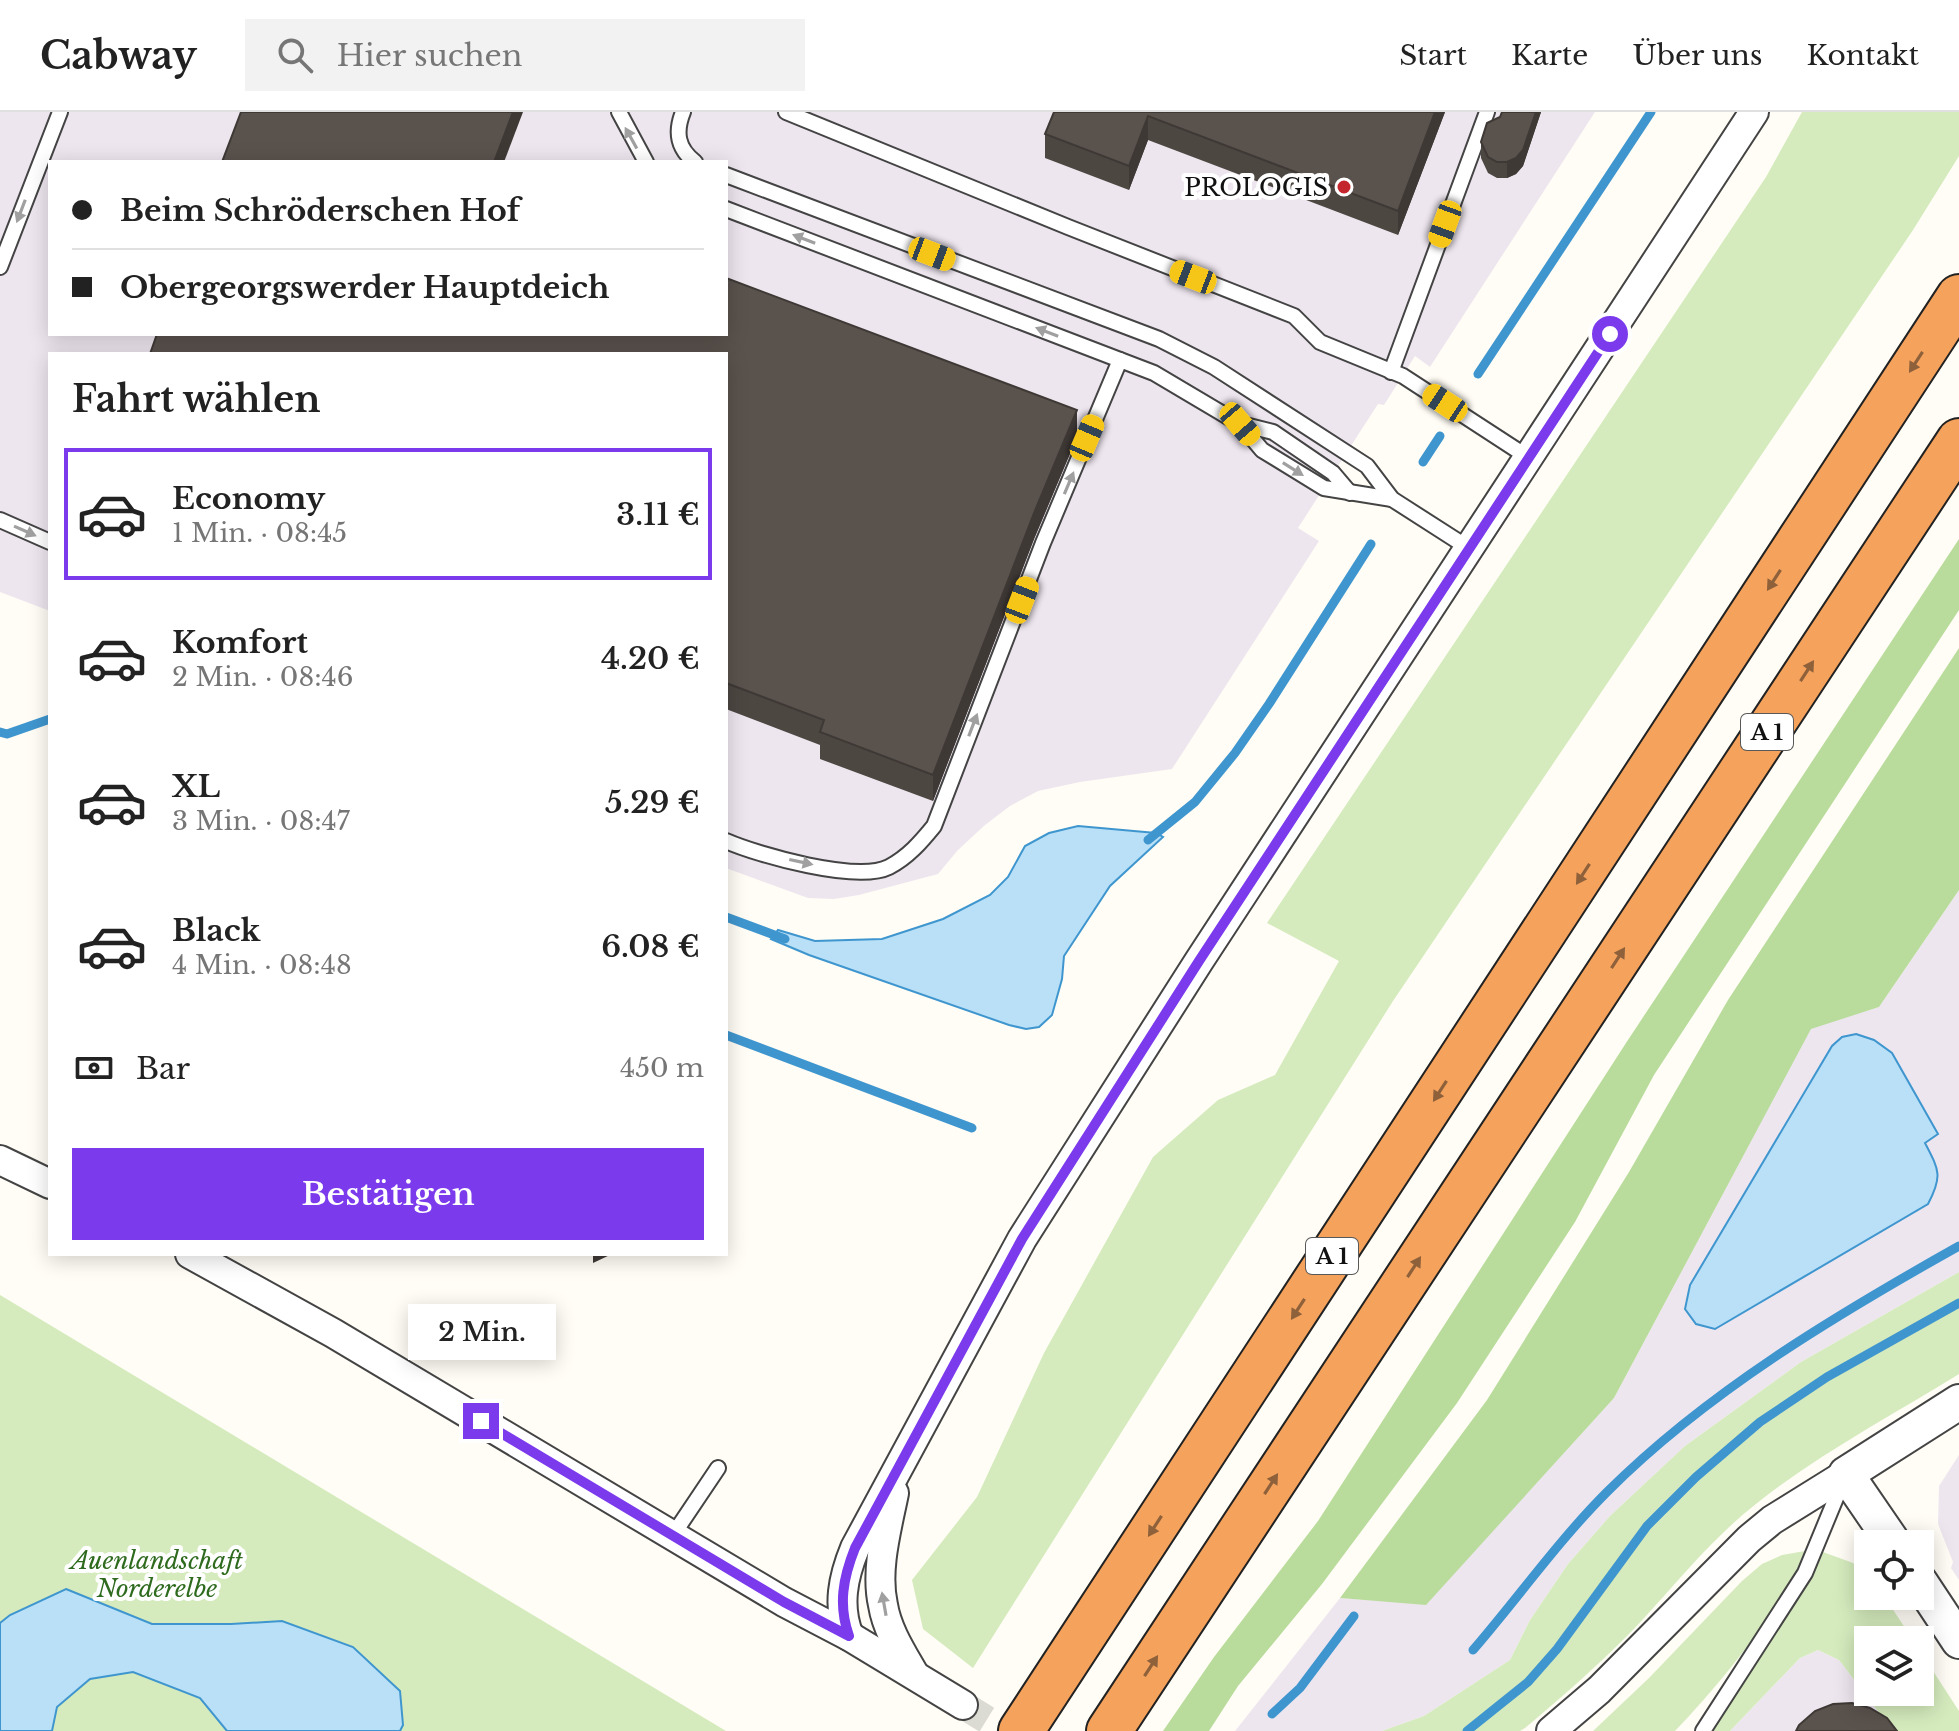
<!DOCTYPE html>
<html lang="de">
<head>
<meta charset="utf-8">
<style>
  :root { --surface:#fff; --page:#f2f2f2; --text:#222; --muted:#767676; --line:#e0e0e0; --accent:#7c3aed }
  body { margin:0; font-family:"Libre Baskerville",serif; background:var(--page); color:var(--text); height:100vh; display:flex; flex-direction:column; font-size:30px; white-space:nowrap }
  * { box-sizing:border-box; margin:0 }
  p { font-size:26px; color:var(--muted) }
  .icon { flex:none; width:44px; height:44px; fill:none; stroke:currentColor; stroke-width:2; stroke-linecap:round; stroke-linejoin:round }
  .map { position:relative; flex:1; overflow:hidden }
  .panel { position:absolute; left:48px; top:240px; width:680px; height:904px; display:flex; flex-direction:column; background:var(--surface); border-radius:0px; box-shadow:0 4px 20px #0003 }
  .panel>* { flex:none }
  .banner { position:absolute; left:48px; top:48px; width:680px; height:176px; border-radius:0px; box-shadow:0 4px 20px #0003; display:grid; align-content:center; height:176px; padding:0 24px; background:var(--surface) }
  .tools { position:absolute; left:1854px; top:1418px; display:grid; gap:16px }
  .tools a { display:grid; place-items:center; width:80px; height:80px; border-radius:0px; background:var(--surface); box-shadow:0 4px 20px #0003; font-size:40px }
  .end { position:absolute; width:36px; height:36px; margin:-18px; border:10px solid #7c3aed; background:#fff; box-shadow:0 0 0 4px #fff }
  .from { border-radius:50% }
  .bubble { position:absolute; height:56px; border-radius:0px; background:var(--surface); box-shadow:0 4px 20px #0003; font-size:26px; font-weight:600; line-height:56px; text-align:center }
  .car { position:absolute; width:24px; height:48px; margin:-24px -12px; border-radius:10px; box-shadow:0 0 6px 2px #0007; background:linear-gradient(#f5c518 24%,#345 0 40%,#f5c518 0 76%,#345 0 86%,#f5c518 0) }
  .banner b { display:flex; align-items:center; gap:28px; height:76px; font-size:30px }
  .banner b+b { border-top:2px solid var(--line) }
  .banner i { width:20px; height:20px; background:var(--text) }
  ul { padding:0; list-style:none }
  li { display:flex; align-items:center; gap:24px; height:132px; margin:0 16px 12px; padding:0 8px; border:4px solid transparent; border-radius:0px }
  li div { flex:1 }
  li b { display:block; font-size:30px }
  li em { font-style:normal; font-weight:600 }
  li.current { border-color:var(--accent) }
  li>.icon { width:72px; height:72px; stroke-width:1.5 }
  h2 { padding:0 24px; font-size:36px; line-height:96px }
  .pay { display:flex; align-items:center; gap:20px; height:88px; padding:0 24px; font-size:30px }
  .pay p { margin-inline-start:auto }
  .button { display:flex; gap:16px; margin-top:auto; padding:16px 24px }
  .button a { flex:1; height:92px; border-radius:0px; background:var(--accent); color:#fff; font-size:32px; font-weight:600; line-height:92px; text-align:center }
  header { display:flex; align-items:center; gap:48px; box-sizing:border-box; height:112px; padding:0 40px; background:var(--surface); border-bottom:2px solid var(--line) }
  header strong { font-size:38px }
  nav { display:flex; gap:44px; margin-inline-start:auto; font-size:28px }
  .search { width:560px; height:72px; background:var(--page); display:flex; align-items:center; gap:20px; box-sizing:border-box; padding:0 28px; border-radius:0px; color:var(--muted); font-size:30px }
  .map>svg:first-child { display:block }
</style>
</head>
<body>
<header>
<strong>Cabway</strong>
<div class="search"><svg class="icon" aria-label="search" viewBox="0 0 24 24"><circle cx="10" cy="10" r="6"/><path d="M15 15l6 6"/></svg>Hier suchen</div>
<nav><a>Start</a><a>Karte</a><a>Über uns</a><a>Kontakt</a></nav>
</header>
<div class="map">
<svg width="1959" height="1619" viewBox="0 0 1959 1619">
  <rect width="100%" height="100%" fill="#fffdf5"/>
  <g fill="#eee6ef" fill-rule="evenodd">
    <path d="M 0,0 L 1595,0 L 1430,255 L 1415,244 L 1384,293 L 1378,292 L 1298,416 L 1319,429 L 1172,657 L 1080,670 L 1038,679 L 1010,694 L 985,713 L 958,738 L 938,762 L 859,783 L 834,787 L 808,786 L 726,756 L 726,242 L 50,242 L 50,499 L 0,480 ZM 50,50 L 726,50 L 726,222 L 50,222 Z"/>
    <path d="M 1959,778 L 1959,1160 L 1801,1250 L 1685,1334 L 1610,1404 L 1568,1452 L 1530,1508 L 1510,1548 L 1424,1604 L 1382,1619 L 1235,1619 L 1340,1486 L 1426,1492 L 1614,1286 L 1811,916 L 1879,895 Z"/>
    <path d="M 1959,1343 L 1959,1468 L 1951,1456 L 1953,1450 L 1938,1412 L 1939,1374 Z"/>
    <path d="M 1818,1538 L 1839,1548 L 1893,1619 L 1730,1619 L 1800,1546 Z"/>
  </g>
  <g fill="#d5ebbd">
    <path d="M 1802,0 L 1959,0 L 1959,44 L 1913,118 L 1393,889 L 973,1556 L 923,1517 L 912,1468 L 977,1385 L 1044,1241 L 1153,1045 L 1218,988 L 1275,963 L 1339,849 L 1267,811 L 1766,65 Z"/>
    <path d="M 1959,1160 L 1959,1262 C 1882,1310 1791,1356 1725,1419 C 1691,1451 1662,1488 1629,1522 C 1596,1555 1561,1586 1525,1616 L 1520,1619 L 1382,1619 L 1424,1604 L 1510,1548 L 1530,1508 L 1568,1452 L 1610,1404 L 1685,1334 L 1801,1250 Z"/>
    <path d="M 0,1183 L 726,1619 L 0,1619 Z"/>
    <path d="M 1805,1439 C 1801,1456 1792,1469 1783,1483 C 1752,1532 1715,1577 1675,1619 L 1593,1619 L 1649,1566 L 1742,1469 L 1762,1452 L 1782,1443 Z"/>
    <path d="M 1823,1440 L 1853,1451 L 1868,1463 L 1868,1484 L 1884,1484 L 1913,1528 L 1868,1528 L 1868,1580 L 1920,1580 L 1920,1539 L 1959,1599 L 1959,1619 L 1893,1619 L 1839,1548 L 1818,1538 L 1800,1546 L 1730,1619 L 1713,1619 L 1811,1464 Z"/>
  </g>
  <g fill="#b9dc9c">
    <path d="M 1959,427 L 1959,498 L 1654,963 L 1575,1110 L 1457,1291 L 1322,1472 L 1238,1574 L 1209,1619 L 1163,1619 L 1214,1545 L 1318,1409 L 1626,931 Z"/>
    <path d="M 1959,536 L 1959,778 L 1879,895 L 1811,917 L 1614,1286 L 1426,1493 L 1340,1486 L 1487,1288 L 1629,1060 L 1728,888 Z"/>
  </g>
  <g fill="#b9e0f7" stroke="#3f96cf" stroke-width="2">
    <path d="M 1078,714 L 1156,721 L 1163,725 L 1110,774 L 1064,844 L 1062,867 L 1052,903 L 1039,915 L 1026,917 L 1009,913 L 809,843 L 771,827 L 778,818 L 815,829 L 882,827 L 943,807 L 990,783 L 1008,765 L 1025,734 L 1049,721 Z"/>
    <path d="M 1856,922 L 1874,928 L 1892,941 L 1938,1022 L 1925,1031 C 1939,1058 1943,1064 1928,1092 L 1715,1217 L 1696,1212 L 1685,1197 L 1690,1173 L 1832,934 L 1842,925 Z"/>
    <path d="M 66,1477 L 152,1512 L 231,1512 L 282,1509 L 353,1535 L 400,1579 L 403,1613 L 400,1619 L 227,1619 L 200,1586 L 133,1560 L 90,1567 L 57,1595 L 52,1619 L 0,1619 L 0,1511 L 10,1503 Z"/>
  </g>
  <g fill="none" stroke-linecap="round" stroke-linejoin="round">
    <g stroke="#3f96cf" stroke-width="9">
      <path d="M 1478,262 L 1651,0"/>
      <path d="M 1423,350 L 1440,324"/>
      <path d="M 0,620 L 7,622 L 50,607"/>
      <path d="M 1148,728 L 1195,690 L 1235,641 L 1269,592 L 1371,432"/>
      <path d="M 726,805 L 785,827"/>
      <path d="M 726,923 L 972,1016"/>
      <path d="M 1473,1538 C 1518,1486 1558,1429 1607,1380 C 1707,1280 1836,1203 1959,1134"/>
      <path d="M 1272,1602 L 1300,1576 L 1354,1504"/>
      <path d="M 1467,1619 L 1528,1570 L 1557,1537 L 1647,1414 L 1696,1365 L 1760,1310 L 1827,1265 L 1959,1191"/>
    </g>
    <path stroke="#dbdad3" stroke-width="28" stroke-dasharray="28 14" stroke-linecap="butt" d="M 963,1593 L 1005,1619"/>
    <g stroke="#444" stroke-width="18">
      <g id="service">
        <path d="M 619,0 L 646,50"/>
        <path d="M 683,0 C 675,20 677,36 695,50"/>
        <path d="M 786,0 L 1068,115 L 1294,204 L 1320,230 L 1403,264 L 1529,346"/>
        <path d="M 726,63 L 1159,227 L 1214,255 L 1367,354 L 1392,387 L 1470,437"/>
        <path d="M 726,97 L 1154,261 L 1240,312 L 1262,338 L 1324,376 L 1392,387"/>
        <path d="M 0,155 L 60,0"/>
        <path d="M 1391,260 L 1487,0"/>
        <path d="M 1241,312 L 1273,320 L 1333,361 L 1350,381"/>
        <path d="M 0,408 L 50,430"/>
        <path d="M 726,729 C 758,743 857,771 889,755 C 908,745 921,730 934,714 L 1043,431 L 1120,248"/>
        <path d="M 673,1423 L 718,1356"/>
        <path d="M 1703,1619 L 1805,1461 L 1843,1369"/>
      </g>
    </g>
    <g stroke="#444" stroke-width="32">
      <g id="minor">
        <path d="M 0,1048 L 50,1072"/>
        <path d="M 190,1142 L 333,1221 L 784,1490 L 849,1524 L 963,1593"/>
        <path d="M 894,1381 C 887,1416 875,1458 883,1493 C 887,1518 902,1541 914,1562"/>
        <path d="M 849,1524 C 837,1494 843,1465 855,1436 L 1022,1127 L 1199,849 L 1754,0"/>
        <path d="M 1551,1619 L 1599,1578 L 1749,1427 L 1772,1408 L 1846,1362"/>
      </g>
    </g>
    <g stroke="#444" stroke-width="38">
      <g id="tertiary">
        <path d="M 1894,1432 L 1846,1362 L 1959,1290"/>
        <path d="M 1920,1470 L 1959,1529"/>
      </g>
    </g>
    <g stroke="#222" stroke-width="48">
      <g id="motorway">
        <path d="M 1021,1619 L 1959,185"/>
        <path d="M 1109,1619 L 1959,329"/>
      </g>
    </g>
    <use href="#service" stroke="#fff" stroke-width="14"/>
    <use href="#minor" stroke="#fff" stroke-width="28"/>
    <use href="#tertiary" stroke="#fff" stroke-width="34"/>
    <use href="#motorway" stroke="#f5a25d" stroke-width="44"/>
  </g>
  <g fill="#4d4742">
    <path d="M 1054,0 L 1445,0 L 1398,123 L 1148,28 L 1129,78 L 1045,46 L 1045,22 Z"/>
    <path d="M 1502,0 L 1541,0 L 1523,54 L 1516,62 L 1507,66 L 1497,66 L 1488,61 L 1481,46 L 1481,30 L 1500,5 Z"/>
    <path d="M 726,242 L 1077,325 L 1034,427 L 933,689 L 820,647 L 820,633 L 726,597 Z"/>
  </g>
  <g fill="#3f3936">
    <path d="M 513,0 L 523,0 L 504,50 L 494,50 Z"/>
    <path d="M 1435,0 L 1445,0 L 1398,123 L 1398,99 Z"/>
    <path d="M 1536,0 L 1541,0 L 1523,54 L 1516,62 L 1507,66 L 1507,50 Z"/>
    <path d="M 1148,4 L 1148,28 L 1129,78 L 1129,54 Z"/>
    <path d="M 1077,298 L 1077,325 L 1034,427 L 933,689 L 933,663 L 1034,401 Z"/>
    <path d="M 593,1142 L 612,1142 L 593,1151 Z"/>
  </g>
  <g fill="#5a524d" stroke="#3f3936" stroke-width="2">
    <path d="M 241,0 L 513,0 L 494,50 L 222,50 Z"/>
    <path d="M 1054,0 L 1435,0 L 1398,99 L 1148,4 L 1129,54 L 1045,22 Z"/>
    <path d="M 1502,0 L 1536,0 L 1523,38 L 1516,46 L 1507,50 L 1497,50 L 1488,45 L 1481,30 L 1487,11 L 1500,5 Z"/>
    <path d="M 726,166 L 1077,298 L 1034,401 L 933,663 L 820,620 L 824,608 L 726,571 L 726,242 L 150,242 L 157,222 L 726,222 Z"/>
    <path d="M 1852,1591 L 1870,1596 L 1887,1606 L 1897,1619 L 1796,1619 L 1799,1613 L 1815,1599 L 1833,1592 Z"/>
  </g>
  <defs><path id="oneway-solid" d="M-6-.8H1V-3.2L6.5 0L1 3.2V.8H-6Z" transform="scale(2)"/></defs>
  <g fill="#a0a0a0">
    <use href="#oneway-solid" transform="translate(631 26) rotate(-119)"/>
    <use href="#oneway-solid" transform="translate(21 99) rotate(111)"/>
    <use href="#oneway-solid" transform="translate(804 127) rotate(-159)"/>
    <use href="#oneway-solid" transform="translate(1047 220) rotate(-159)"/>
    <use href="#oneway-solid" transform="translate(1293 357) rotate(32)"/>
    <use href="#oneway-solid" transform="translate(1069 371) rotate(-67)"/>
    <use href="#oneway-solid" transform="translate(25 419) rotate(24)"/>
    <use href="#oneway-solid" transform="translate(973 613) rotate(-69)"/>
    <use href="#oneway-solid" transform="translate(801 750) rotate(12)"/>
    <use href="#oneway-solid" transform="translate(884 1492) rotate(-100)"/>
  </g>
  <g fill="#8e613b">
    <use href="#oneway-solid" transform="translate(1916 250) rotate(123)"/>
    <use href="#oneway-solid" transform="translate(1774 468) rotate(123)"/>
    <use href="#oneway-solid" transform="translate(1807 559) rotate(-57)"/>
    <use href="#oneway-solid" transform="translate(1583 762) rotate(123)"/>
    <use href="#oneway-solid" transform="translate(1618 846) rotate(-57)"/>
    <use href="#oneway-solid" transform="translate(1440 979) rotate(123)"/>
    <use href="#oneway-solid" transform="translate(1414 1155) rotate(-57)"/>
    <use href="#oneway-solid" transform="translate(1298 1197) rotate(123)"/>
    <use href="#oneway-solid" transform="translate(1271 1372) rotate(-57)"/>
    <use href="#oneway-solid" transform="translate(1155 1414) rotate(123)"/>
    <use href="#oneway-solid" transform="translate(1151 1554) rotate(-57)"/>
  </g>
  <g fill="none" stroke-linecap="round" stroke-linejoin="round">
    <path stroke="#7c3aed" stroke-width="10" d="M 481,1309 L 784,1490 L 849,1524 C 838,1493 843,1466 855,1436 L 1022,1127 L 1199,849 L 1610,222"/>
  </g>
  <circle fill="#c4262e" stroke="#fff" stroke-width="3" cx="1344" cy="75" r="8"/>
  <g text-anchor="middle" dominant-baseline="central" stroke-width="8" stroke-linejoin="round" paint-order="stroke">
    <g fill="#fff" stroke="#585858" stroke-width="2">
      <rect x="1741" y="602" width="52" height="36" rx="6"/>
      <rect x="1306" y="1126" width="52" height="36" rx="6"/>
    </g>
    <g font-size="22" font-weight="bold" fill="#111">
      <text x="1767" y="620">A 1</text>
      <text x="1332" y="1144">A 1</text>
    </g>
    <g font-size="24" fill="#111" stroke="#fff" text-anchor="end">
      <text x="1328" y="75">PROLOGIS</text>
    </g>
    <g font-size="24" font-style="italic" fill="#2f6b1f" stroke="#fff">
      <text x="157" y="1448">Auenlandschaft<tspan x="157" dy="28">Norderelbe</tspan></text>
    </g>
  </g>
</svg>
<div class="tools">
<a><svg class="icon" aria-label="locate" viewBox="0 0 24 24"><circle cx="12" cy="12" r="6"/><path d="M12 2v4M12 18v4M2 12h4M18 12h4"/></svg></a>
<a><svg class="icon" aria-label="layers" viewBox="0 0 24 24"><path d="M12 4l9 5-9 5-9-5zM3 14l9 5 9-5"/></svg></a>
</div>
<i class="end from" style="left:1610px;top:222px"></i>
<i class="end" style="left:481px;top:1309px"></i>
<div class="bubble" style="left:408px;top:1192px;width:148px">2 Min.</div>
<i class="car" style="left:1445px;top:112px;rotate:200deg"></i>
<i class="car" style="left:932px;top:142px;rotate:111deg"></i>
<i class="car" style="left:1193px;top:165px;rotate:291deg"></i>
<i class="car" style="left:1445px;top:291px;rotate:303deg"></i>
<i class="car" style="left:1240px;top:312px;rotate:139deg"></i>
<i class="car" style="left:1087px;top:326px;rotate:23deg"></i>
<i class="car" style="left:1022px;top:488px;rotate:21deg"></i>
<div class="banner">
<b><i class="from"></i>Beim Schröderschen Hof</b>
<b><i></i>Obergeorgswerder Hauptdeich</b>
</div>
<section class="panel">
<h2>Fahrt wählen</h2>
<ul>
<li class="current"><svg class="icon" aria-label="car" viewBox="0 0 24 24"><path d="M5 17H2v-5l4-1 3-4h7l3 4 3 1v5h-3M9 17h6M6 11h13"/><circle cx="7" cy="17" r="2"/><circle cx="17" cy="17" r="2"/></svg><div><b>Economy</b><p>1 Min. · 08:45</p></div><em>3.11 €</em></li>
<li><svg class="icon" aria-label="car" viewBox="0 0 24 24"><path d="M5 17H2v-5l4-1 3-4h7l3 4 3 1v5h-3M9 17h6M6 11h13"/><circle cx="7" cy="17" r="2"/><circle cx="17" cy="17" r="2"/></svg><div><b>Komfort</b><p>2 Min. · 08:46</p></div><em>4.20 €</em></li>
<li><svg class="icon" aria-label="car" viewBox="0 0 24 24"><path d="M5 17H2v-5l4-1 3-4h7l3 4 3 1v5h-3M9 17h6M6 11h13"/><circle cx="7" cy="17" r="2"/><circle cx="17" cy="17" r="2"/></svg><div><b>XL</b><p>3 Min. · 08:47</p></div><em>5.29 €</em></li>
<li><svg class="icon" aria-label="car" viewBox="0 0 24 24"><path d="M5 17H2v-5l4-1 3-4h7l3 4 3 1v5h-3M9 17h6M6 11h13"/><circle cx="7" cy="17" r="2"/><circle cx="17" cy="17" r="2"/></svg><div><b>Black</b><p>4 Min. · 08:48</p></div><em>6.08 €</em></li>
</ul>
<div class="pay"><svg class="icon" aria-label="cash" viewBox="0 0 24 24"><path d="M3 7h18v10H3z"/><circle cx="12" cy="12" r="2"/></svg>Bar<p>450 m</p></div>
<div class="button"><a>Bestätigen</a></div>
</section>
</div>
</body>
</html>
